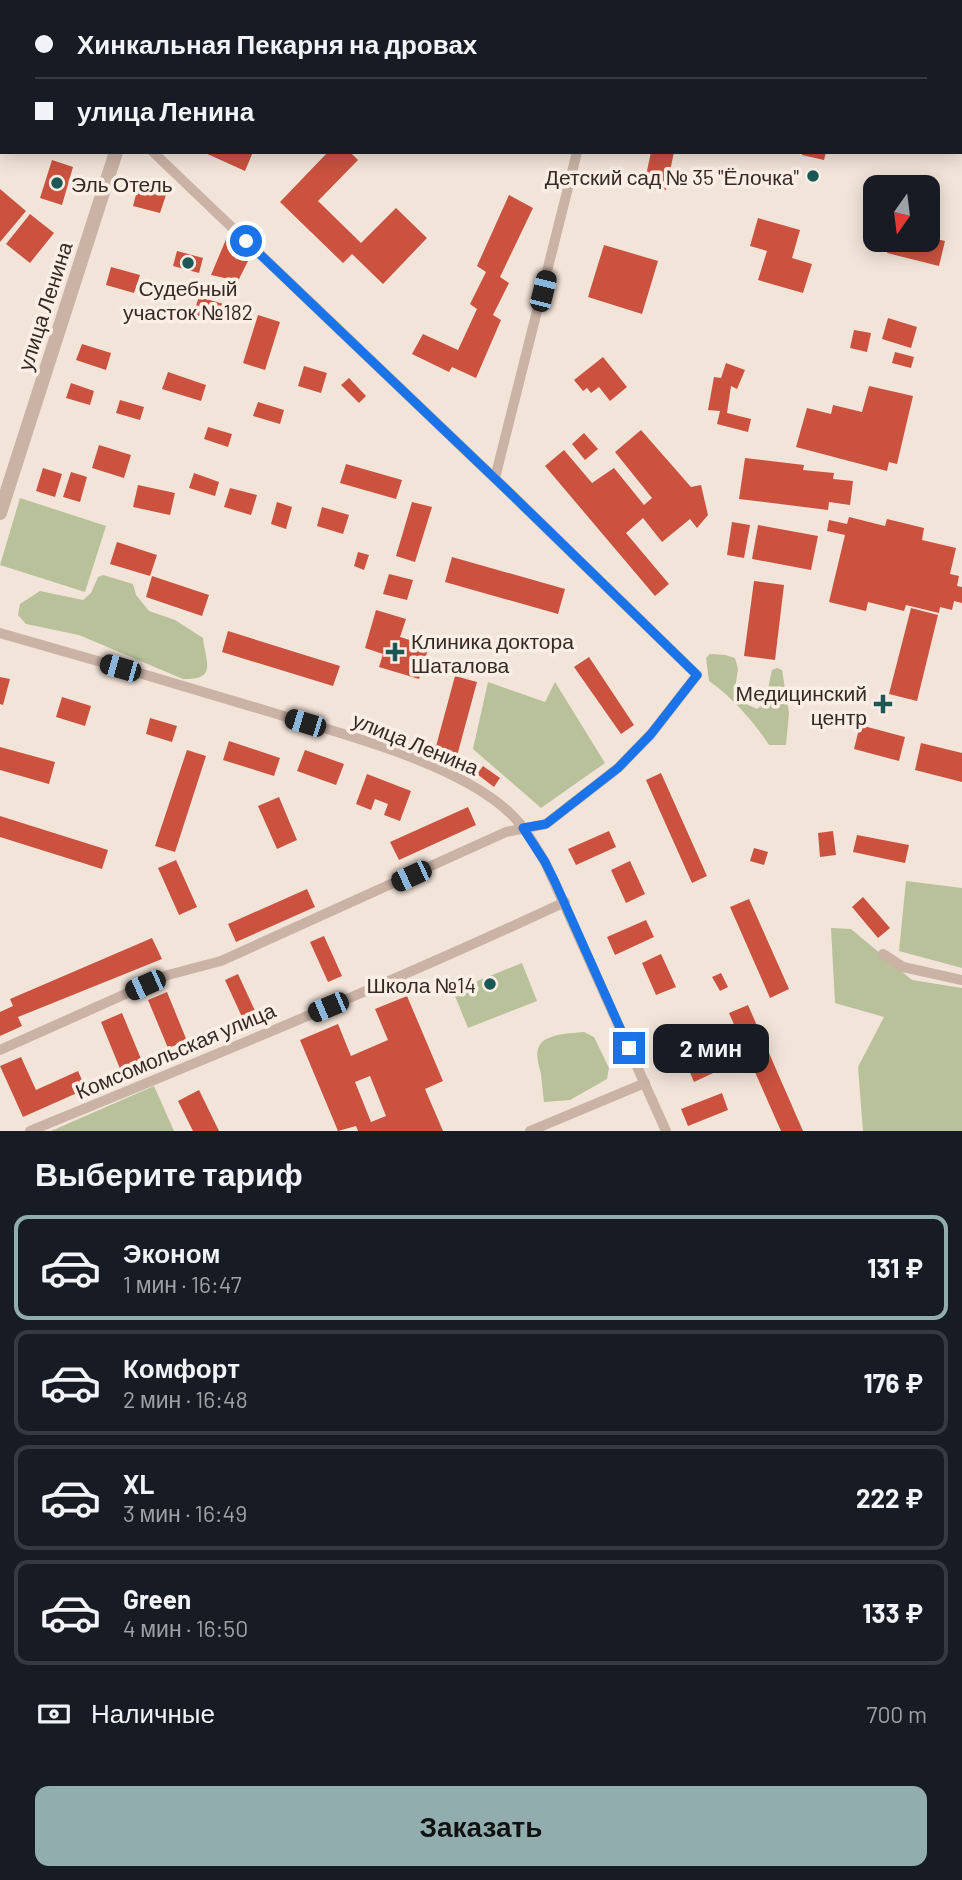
<!DOCTYPE html>
<html lang="ru">
<head>
<meta charset="utf-8">
<style>
  :root { --surface:#171b24; --page:#20242c; --text:#f1f3f6; --muted:#9ea1a6; --line:#363941; --accent:#91adae }
  body { margin:0; font-family:Barlow,sans-serif; background:var(--page); color:var(--text); height:100vh; display:flex; flex-direction:column; font-size:26px; white-space:nowrap }
  * { box-sizing:border-box; margin:0 }
  p { font-size:23px; color:var(--muted) }
  .icon { flex:none; width:38px; height:38px; fill:none; stroke:currentColor; stroke-width:2; stroke-linecap:round; stroke-linejoin:round }
  .map { position:relative; height:1131px; overflow:hidden }
  .sheet { display:flex; flex-direction:column; background:var(--surface); flex:1 }
  .sheet>* { flex:none }
  .hud { position:absolute; left:0px; top:0px; width:962px; height:154px; box-shadow:0 4px 18px #0003; display:grid; align-content:center; height:154px; padding:0 35px; background:var(--surface) }
  .needle { width:46px; rotate:194deg }
  .buttons { position:absolute; left:863px; top:175px; display:grid; gap:14px }
  .buttons a { display:grid; place-items:center; width:77px; height:77px; border-radius:14px; background:var(--surface); box-shadow:0 4px 18px #0003; font-size:35px }
  .end { position:absolute; width:32px; height:32px; margin:-16px; border:9px solid #1a73e8; background:#fff; box-shadow:0 0 0 4px #fff }
  .from { border-radius:50% }
  .bubble { position:absolute; height:49px; border-radius:14px; background:var(--surface); box-shadow:0 4px 18px #0003; font-size:23px; font-weight:700; line-height:49px; text-align:center }
  .car { position:absolute; width:21px; height:42px; margin:-21px -10px; border-radius:9px; box-shadow:0 0 5px 2px #0007; background:linear-gradient(#222 24%,#8ab4d8 0 40%,#222 0 76%,#8ab4d8 0 86%,#222 0) }
  .hud b { display:flex; align-items:center; gap:24px; height:66px; font-size:26px }
  .hud b+b { border-top:2px solid var(--line) }
  .hud i { width:18px; height:18px; background:var(--text) }
  ul { padding:0; list-style:none }
  li { display:flex; align-items:center; gap:21px; height:105px; margin:0 14px 10px; padding:0 21px; border:4px solid var(--line); border-radius:14px }
  li div { flex:1 }
  li b { display:block; font-size:26px }
  li em { font-style:normal; font-weight:700 }
  li.active { border-color:var(--accent) }
  li>.icon { width:63px; height:63px; stroke-width:1.5 }
  h2 { padding:0 35px; font-size:32px; line-height:84px }
  .pay { display:flex; align-items:center; gap:18px; height:77px; padding:0 35px; font-size:26px }
  .pay p { margin-inline-start:auto }
  .primary-button { display:flex; gap:14px; margin-top:auto; padding:14px 35px }
  .primary-button a { flex:1; height:80px; border-radius:14px; background:var(--accent); color:#111; font-size:28px; font-weight:700; line-height:80px; text-align:center }
  .map>svg:first-child { display:block }
</style>
</head>
<body>
<div class="map">
<svg width="962" height="1131" viewBox="0 0 962 1131">
  <rect width="100%" height="100%" fill="#f2e4d9"/>
  <g fill="#b8c199">
    <path d="M 20,498 L 106,526 L 85,592 L 0,565 Z"/>
    <path d="M 103,575 L 133,584 L 136,595 L 149,611 L 175,620 L 203,638 C 205,661 219,680 183,679 L 79,635 L 26,624 L 18,615 L 20,604 L 40,591 L 83,600 L 91,593 L 98,577 Z"/>
    <path d="M 710,654 L 725,655 L 735,658 L 738,669 L 734,695 L 742,702 L 757,709 L 765,703 L 772,670 L 777,668 L 782,670 L 789,713 L 786,745 L 769,745 C 755,723 730,695 709,681 L 706,658 Z"/>
    <path d="M 488,682 L 545,702 L 555,682 L 605,763 L 541,808 L 473,749 Z"/>
    <path d="M 906,881 L 962,888 L 962,968 L 899,951 Z"/>
    <path d="M 831,928 L 851,929 L 912,980 L 962,988 L 962,1131 L 863,1131 L 858,1067 L 884,1017 L 835,1003 Z"/>
    <path d="M 522,963 L 537,1001 L 468,1028 L 453,991 Z"/>
    <path d="M 584,1032 L 594,1037 L 609,1068 L 607,1079 L 570,1100 L 544,1102 C 543,1093 542,1084 541,1074 C 538,1060 531,1044 551,1037 C 561,1033 574,1033 584,1032 Z"/>
    <path d="M 154,1086 L 174,1131 L 51,1131 Z"/>
  </g>
  <g fill="#ca523f" fill-rule="evenodd">
    <path d="M 203,152 L 253,152 L 245,171 Z"/>
    <path d="M 328,152 L 350,152 L 358,160 L 318,201 L 361,243 L 396,208 L 427,238 L 383,284 L 352,254 L 343,263 L 280,202 Z"/>
    <path d="M 651,152 L 674,152 L 666,190 L 644,185 Z"/>
    <path d="M 802,152 L 826,152 L 824,160 L 802,155 Z"/>
    <path d="M 52,160 L 73,167 L 62,205 L 40,198 Z"/>
    <path d="M 138,187 L 166,195 L 160,213 L 133,206 Z"/>
    <path d="M 0,189 L 26,211 L 0,242 Z"/>
    <path d="M 509,195 L 533,208 L 500,277 L 509,283 L 493,315 L 501,320 L 476,378 L 452,367 L 449,372 L 412,354 L 423,334 L 458,350 L 477,309 L 470,304 L 486,272 L 477,266 Z"/>
    <path d="M 30,214 L 54,233 L 30,263 L 6,244 Z"/>
    <path d="M 758,218 L 800,230 L 792,258 L 812,264 L 803,293 L 758,280 L 767,251 L 750,246 Z"/>
    <path d="M 227,237 L 249,259 L 238,281 L 211,275 Z"/>
    <path d="M 928,237 L 945,241 L 939,266 L 887,253 L 891,240 L 928,240 Z"/>
    <path d="M 604,245 L 658,261 L 642,314 L 588,297 Z"/>
    <path d="M 177,251 L 203,258 L 199,273 L 173,266 Z"/>
    <path d="M 111,267 L 140,275 L 134,293 L 106,285 Z"/>
    <path d="M 199,297 L 227,305 L 222,323 L 193,314 Z"/>
    <path d="M 258,315 L 280,322 L 265,370 L 243,363 Z"/>
    <path d="M 888,318 L 917,327 L 911,348 L 882,339 Z"/>
    <path d="M 854,330 L 871,333 L 867,352 L 850,348 Z"/>
    <path d="M 82,344 L 111,353 L 106,370 L 76,360 Z"/>
    <path d="M 895,352 L 914,357 L 911,368 L 892,363 Z"/>
    <path d="M 603,357 L 627,387 L 610,401 L 599,387 L 591,393 L 587,388 L 583,391 L 574,380 Z"/>
    <path d="M 726,363 L 745,370 L 737,389 L 731,386 L 727,413 L 751,419 L 748,432 L 717,424 L 720,411 L 708,410 L 714,377 L 721,378 Z"/>
    <path d="M 304,366 L 327,373 L 321,393 L 298,386 Z"/>
    <path d="M 168,372 L 206,385 L 201,401 L 162,389 Z"/>
    <path d="M 349,378 L 366,396 L 359,403 L 341,385 Z"/>
    <path d="M 71,383 L 94,391 L 90,405 L 66,398 Z"/>
    <path d="M 869,386 L 913,396 L 897,464 L 889,462 L 887,471 L 796,447 L 807,408 L 831,414 L 833,405 L 862,412 Z"/>
    <path d="M 120,400 L 144,407 L 140,420 L 116,413 Z"/>
    <path d="M 258,402 L 284,410 L 280,424 L 253,416 Z"/>
    <path d="M 208,427 L 232,434 L 228,447 L 204,439 Z"/>
    <path d="M 641,430 L 691,487 L 701,485 L 708,515 L 697,528 L 690,519 L 662,542 L 643,518 L 626,533 L 669,584 L 655,596 L 545,466 L 564,450 L 592,483 L 614,468 L 644,505 L 652,498 L 615,452 Z"/>
    <path d="M 584,433 L 598,449 L 585,460 L 572,444 Z"/>
    <path d="M 99,445 L 131,455 L 124,478 L 92,468 Z"/>
    <path d="M 745,458 L 804,465 L 803,470 L 834,473 L 833,479 L 853,481 L 850,505 L 829,502 L 828,510 L 739,499 Z"/>
    <path d="M 346,464 L 402,480 L 396,499 L 340,483 Z"/>
    <path d="M 43,468 L 62,474 L 55,497 L 36,491 Z"/>
    <path d="M 71,472 L 87,477 L 80,502 L 63,497 Z"/>
    <path d="M 194,473 L 219,482 L 215,496 L 189,488 Z"/>
    <path d="M 138,485 L 175,493 L 170,515 L 133,507 Z"/>
    <path d="M 230,488 L 257,495 L 251,515 L 224,507 Z"/>
    <path d="M 277,502 L 292,507 L 286,529 L 271,524 Z"/>
    <path d="M 412,502 L 432,507 L 415,562 L 396,556 Z"/>
    <path d="M 322,507 L 349,515 L 343,534 L 317,526 Z"/>
    <path d="M 849,517 L 885,526 L 887,519 L 924,528 L 922,540 L 956,548 L 950,574 L 959,576 L 957,586 L 962,587 L 962,603 L 954,601 L 952,610 L 940,607 L 939,613 L 906,605 L 904,611 L 868,602 L 866,611 L 829,602 L 845,535 L 827,531 L 829,520 L 847,524 Z"/>
    <path d="M 732,522 L 750,525 L 744,558 L 727,555 Z"/>
    <path d="M 758,525 L 818,536 L 811,570 L 752,559 Z"/>
    <path d="M 117,542 L 157,555 L 150,576 L 110,564 Z"/>
    <path d="M 358,552 L 369,555 L 364,570 L 354,566 Z"/>
    <path d="M 452,557 L 565,589 L 558,614 L 445,582 Z"/>
    <path d="M 389,574 L 413,580 L 407,600 L 383,594 Z"/>
    <path d="M 152,576 L 209,595 L 202,616 L 146,597 Z"/>
    <path d="M 754,581 L 784,585 L 775,660 L 744,656 Z"/>
    <path d="M 911,608 L 938,615 L 917,701 L 889,694 Z"/>
    <path d="M 376,610 L 406,619 L 400,637 L 429,646 L 419,679 L 379,667 L 383,654 L 365,648 Z"/>
    <path d="M 228,631 L 340,666 L 333,686 L 222,652 Z"/>
    <path d="M 589,657 L 634,725 L 621,734 L 574,667 Z"/>
    <path d="M 455,676 L 477,682 L 457,756 L 435,750 Z"/>
    <path d="M 0,677 L 10,679 L 3,705 L 0,704 Z"/>
    <path d="M 62,697 L 91,706 L 85,726 L 56,717 Z"/>
    <path d="M 150,718 L 177,726 L 172,742 L 146,734 Z"/>
    <path d="M 860,725 L 905,737 L 899,761 L 854,749 Z"/>
    <path d="M 229,741 L 280,758 L 274,776 L 223,760 Z"/>
    <path d="M 921,743 L 962,753 L 962,782 L 915,770 Z"/>
    <path d="M 0,747 L 55,762 L 49,784 L 0,770 Z"/>
    <path d="M 187,750 L 206,756 L 175,852 L 155,846 Z"/>
    <path d="M 305,750 L 344,764 L 336,785 L 297,771 Z"/>
    <path d="M 483,766 L 500,778 L 494,787 L 477,774 Z"/>
    <path d="M 661,773 L 707,876 L 692,883 L 646,780 Z"/>
    <path d="M 367,774 L 411,791 L 400,821 L 384,815 L 388,804 L 375,799 L 371,810 L 356,804 Z"/>
    <path d="M 279,797 L 297,840 L 277,849 L 258,806 Z"/>
    <path d="M 468,807 L 476,825 L 399,860 L 390,842 Z"/>
    <path d="M 0,816 L 108,850 L 102,869 L 0,837 Z"/>
    <path d="M 609,831 L 616,847 L 576,865 L 568,849 Z"/>
    <path d="M 833,831 L 836,855 L 820,857 L 818,833 Z"/>
    <path d="M 857,835 L 909,845 L 905,863 L 853,852 Z"/>
    <path d="M 754,848 L 768,852 L 764,865 L 750,861 Z"/>
    <path d="M 176,860 L 197,907 L 179,915 L 158,868 Z"/>
    <path d="M 630,861 L 645,894 L 626,903 L 611,870 Z"/>
    <path d="M 307,889 L 315,907 L 236,942 L 228,924 Z"/>
    <path d="M 863,897 L 890,928 L 878,938 L 852,907 Z"/>
    <path d="M 749,899 L 789,989 L 770,998 L 730,907 Z"/>
    <path d="M 646,920 L 654,937 L 615,955 L 607,937 Z"/>
    <path d="M 324,936 L 342,976 L 328,982 L 310,942 Z"/>
    <path d="M 152,938 L 162,959 L 18,1017 L 22,1026 L 0,1036 L 0,1012 L 13,1006 L 10,999 Z"/>
    <path d="M 661,954 L 676,987 L 656,995 L 642,963 Z"/>
    <path d="M 721,973 L 728,987 L 720,991 L 712,977 Z"/>
    <path d="M 238,974 L 256,1013 L 243,1019 L 225,980 Z"/>
    <path d="M 167,992 L 187,1041 L 168,1048 L 148,1000 Z"/>
    <path d="M 407,996 L 443,1081 L 425,1089 L 443,1131 L 358,1131 L 356,1126 L 338,1131 L 300,1040 L 338,1024 L 351,1056 L 388,1040 L 375,1009 ZM 370,1076 L 386,1116 L 371,1122 L 355,1082 Z"/>
    <path d="M 748,1005 L 803,1131 L 781,1131 L 729,1013 Z"/>
    <path d="M 122,1013 L 144,1066 L 123,1076 L 101,1022 Z"/>
    <path d="M 698,1041 L 713,1073 L 694,1082 L 680,1049 Z"/>
    <path d="M 21,1057 L 36,1090 L 78,1071 L 86,1089 L 23,1117 L 0,1066 Z"/>
    <path d="M 199,1090 L 219,1131 L 193,1131 L 178,1101 Z"/>
    <path d="M 722,1093 L 728,1110 L 688,1126 L 681,1109 Z"/>
  </g>
  <g fill="none" stroke-linecap="round" stroke-linejoin="round">
    <g stroke="#cab2a5" stroke-width="10">
      <path d="M 608,2 L 608,0"/>
      <path d="M 495,478 L 577,152"/>
      <path d="M 0,633 C 89,658 178,684 267,711 C 338,733 457,762 511,814 C 525,827 535,846 545,862 L 666,1131"/>
      <path d="M 883,954 L 903,967 L 962,980"/>
      <path d="M 0,1050 L 168,975 L 221,961 L 506,832 L 546,824 L 618,768 L 651,734 L 697,675 L 509,492 L 153,152"/>
      <path d="M 30,1131 C 210,1057 389,984 565,902"/>
      <path d="M 530,1131 L 645,1083"/>
    </g>
    <g stroke="#cab2a5" stroke-width="14">
      <path d="M 0,13 L 2,14"/>
      <path d="M 0,513 L 116,152"/>
    </g>
  </g>
  <g fill="none" stroke-linecap="round" stroke-linejoin="round">
    <path stroke="#1a73e8" stroke-width="9" d="M 246,241 L 509,492 L 697,675 L 651,734 L 618,768 L 546,824 L 523,828 L 545,862 L 555,882 L 629,1048"/>
  </g>
  <g fill="#1b5856" stroke="#faeee5" stroke-width="2.5">
    <circle cx="813" cy="176" r="7"/>
    <circle cx="57" cy="183" r="7"/>
    <circle cx="188" cy="263" r="7"/>
    <path d="M391.5 641.5h7v7h7v7h-7v7h-7v-7h-7v-7h7z"/>
    <path d="M879.5 693.5h7v7h7v7h-7v7h-7v-7h-7v-7h7z"/>
    <circle cx="490" cy="984" r="7"/>
  </g>
  <g text-anchor="middle" dominant-baseline="central" stroke-width="7" stroke-linejoin="round" paint-order="stroke">
    <g font-size="21" fill="#362a26" stroke="#faeee5" text-anchor="end">
      <text x="799" y="176">Детский сад № 35 "Ёлочка"</text>
      <text x="71" y="183" text-anchor="start">Эль Отель</text>
      <text x="188" y="287" text-anchor="middle">Судебный<tspan x="188" dy="24">участок №182</tspan></text>
      <text x="411" y="640" text-anchor="start">Клиника доктора<tspan x="411" dy="24">Шаталова</tspan></text>
      <text x="867" y="692">Медицинский<tspan x="867" dy="24">центр</tspan></text>
      <text x="476" y="984">Школа №14</text>
    </g>
    <g font-size="21" fill="#362a26" stroke="#faeee5">
      <text transform="translate(44 306) rotate(-72)">улица Ленина</text>
      <text transform="translate(416 743) rotate(22)">улица Ленина</text>
      <text transform="translate(175 1050) rotate(-23)">Комсомольская улица</text>
    </g>
  </g>
</svg>
<div class="buttons">
<a><svg class="needle" viewBox="-14 -14 28 28"><path d="M0-13l5 13h-10z" fill="#e53935"/><path d="M0 13l5-13h-10z" fill="#9ea1a6"/></svg></a>
</div>
<i class="end from" style="left:246px;top:241px"></i>
<i class="end" style="left:629px;top:1048px"></i>
<div class="bubble" style="left:653px;top:1024px;width:116px">2 мин</div>
<i class="car" style="left:543px;top:291px;rotate:14deg"></i>
<i class="car" style="left:120px;top:668px;rotate:286deg"></i>
<i class="car" style="left:305px;top:723px;rotate:287deg"></i>
<i class="car" style="left:411px;top:876px;rotate:245deg"></i>
<i class="car" style="left:145px;top:985px;rotate:246deg"></i>
<i class="car" style="left:328px;top:1007px;rotate:247deg"></i>
<div class="hud">
<b><i class="from"></i>Хинкальная Пекарня на дровах</b>
<b><i></i>улица Ленина</b>
</div>
</div>
<section class="sheet">
<h2>Выберите тариф</h2>
<ul>
<li class="active"><svg class="icon" aria-label="car" viewBox="0 0 24 24"><path d="M5 17H2v-5l4-1 3-4h7l3 4 3 1v5h-3M9 17h6M6 11h13"/><circle cx="7" cy="17" r="2"/><circle cx="17" cy="17" r="2"/></svg><div><b>Эконом</b><p>1 мин · 16:47</p></div><em>131 ₽</em></li>
<li><svg class="icon" aria-label="car" viewBox="0 0 24 24"><path d="M5 17H2v-5l4-1 3-4h7l3 4 3 1v5h-3M9 17h6M6 11h13"/><circle cx="7" cy="17" r="2"/><circle cx="17" cy="17" r="2"/></svg><div><b>Комфорт</b><p>2 мин · 16:48</p></div><em>176 ₽</em></li>
<li><svg class="icon" aria-label="car" viewBox="0 0 24 24"><path d="M5 17H2v-5l4-1 3-4h7l3 4 3 1v5h-3M9 17h6M6 11h13"/><circle cx="7" cy="17" r="2"/><circle cx="17" cy="17" r="2"/></svg><div><b>XL</b><p>3 мин · 16:49</p></div><em>222 ₽</em></li>
<li><svg class="icon" aria-label="car" viewBox="0 0 24 24"><path d="M5 17H2v-5l4-1 3-4h7l3 4 3 1v5h-3M9 17h6M6 11h13"/><circle cx="7" cy="17" r="2"/><circle cx="17" cy="17" r="2"/></svg><div><b>Green</b><p>4 мин · 16:50</p></div><em>133 ₽</em></li>
</ul>
<div class="pay"><svg class="icon" aria-label="cash" viewBox="0 0 24 24"><path d="M3 7h18v10H3z"/><circle cx="12" cy="12" r="2"/></svg>Наличные<p>700 m</p></div>
<div class="primary-button"><a>Заказать</a></div>
</section>
</body>
</html>
